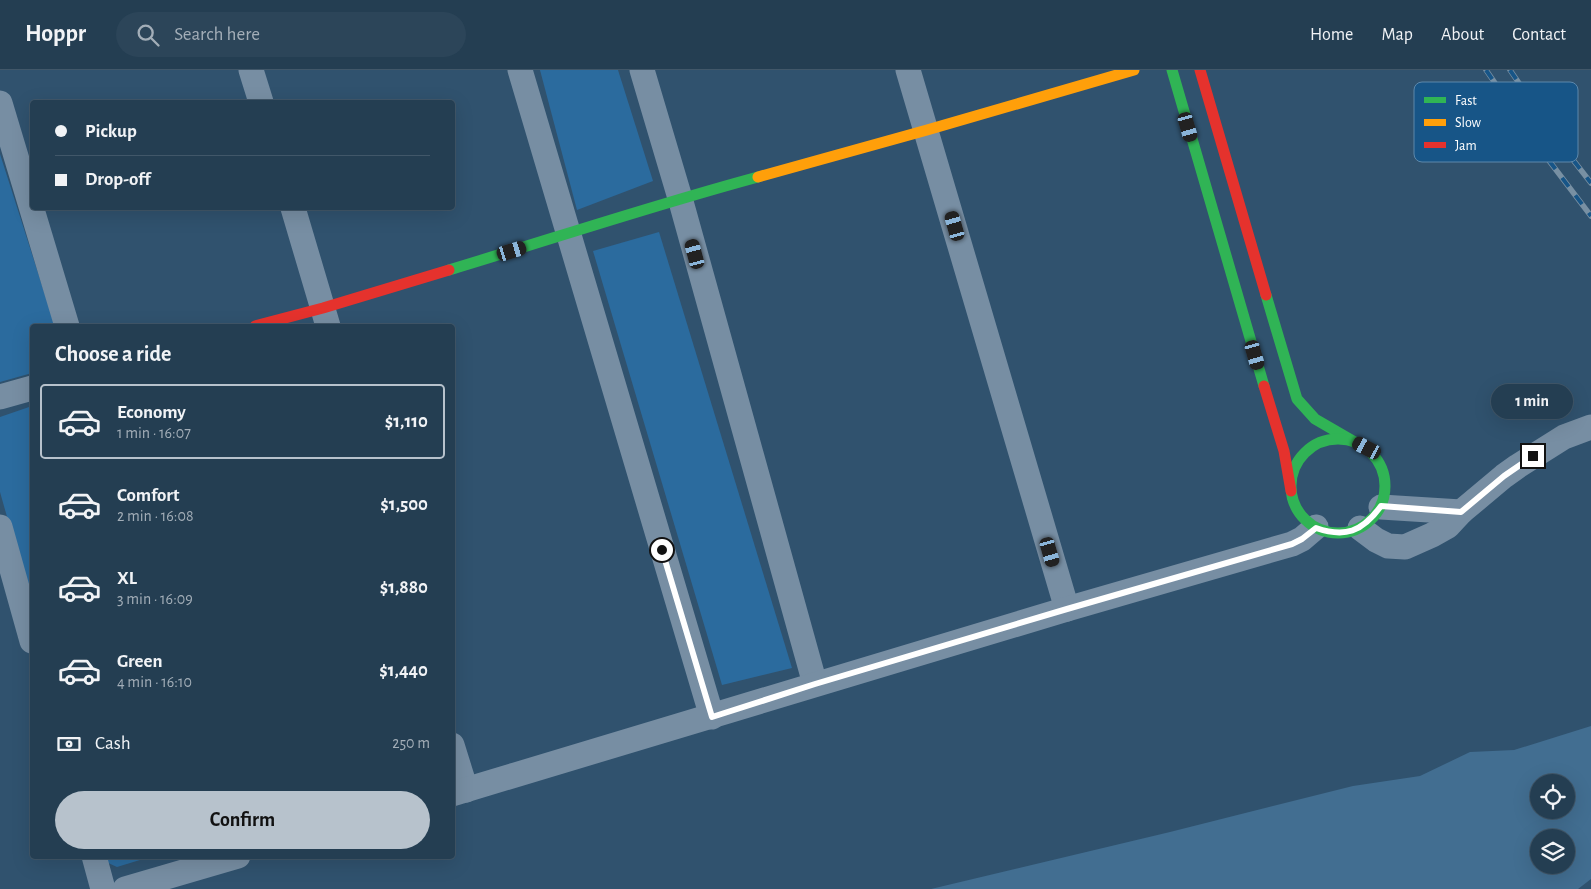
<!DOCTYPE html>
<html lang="en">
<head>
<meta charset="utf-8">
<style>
  :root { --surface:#243e52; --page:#2c4559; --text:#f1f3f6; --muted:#a3aeb8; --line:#415769; --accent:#b7c2cc }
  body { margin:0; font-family:"Alegreya Sans",sans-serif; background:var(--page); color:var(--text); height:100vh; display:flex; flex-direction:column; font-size:19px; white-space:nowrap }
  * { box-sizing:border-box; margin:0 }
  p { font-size:16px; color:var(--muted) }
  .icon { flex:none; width:28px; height:28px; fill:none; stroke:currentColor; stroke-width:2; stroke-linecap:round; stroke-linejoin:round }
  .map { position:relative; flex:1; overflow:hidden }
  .panel { position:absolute; left:30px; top:254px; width:425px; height:535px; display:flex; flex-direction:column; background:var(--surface); border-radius:5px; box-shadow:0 5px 20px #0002,0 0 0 1px var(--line) }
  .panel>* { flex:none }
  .guide { position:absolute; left:30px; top:30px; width:425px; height:110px; border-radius:5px; box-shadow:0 5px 20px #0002,0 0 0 1px var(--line); display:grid; align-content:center; height:110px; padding:0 25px; background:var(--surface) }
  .fabs { position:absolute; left:1530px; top:704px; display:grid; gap:10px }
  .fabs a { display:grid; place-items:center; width:45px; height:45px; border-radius:50%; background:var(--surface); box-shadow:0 5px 20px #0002,0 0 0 1px var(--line); font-size:25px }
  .end { position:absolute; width:22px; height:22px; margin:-11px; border:6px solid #fff; background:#111; box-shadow:0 0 0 2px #111 }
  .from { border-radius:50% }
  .bubble { position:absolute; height:35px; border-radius:18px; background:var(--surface); box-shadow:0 5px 20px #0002,0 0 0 1px var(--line); font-size:16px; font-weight:700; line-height:35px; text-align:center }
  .car { position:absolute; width:15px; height:30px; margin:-15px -8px; border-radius:6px; box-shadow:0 0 4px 1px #0007; background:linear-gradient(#222 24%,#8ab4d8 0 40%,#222 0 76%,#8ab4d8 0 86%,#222 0) }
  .guide b { display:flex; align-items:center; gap:18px; height:48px; font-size:19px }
  .guide b+b { border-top:1px solid var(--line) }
  .guide i { width:12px; height:12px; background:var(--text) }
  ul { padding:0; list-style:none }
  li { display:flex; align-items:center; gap:15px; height:75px; margin:0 10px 8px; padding:0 15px; border:2px solid transparent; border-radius:5px }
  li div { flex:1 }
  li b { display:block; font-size:19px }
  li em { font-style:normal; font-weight:700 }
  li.active { border-color:var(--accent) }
  li>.icon { width:45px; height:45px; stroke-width:1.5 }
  h2 { padding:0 25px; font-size:22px; line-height:60px }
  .pay { display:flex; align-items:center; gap:12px; height:55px; padding:0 25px; font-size:19px }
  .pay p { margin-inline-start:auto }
  .cta { display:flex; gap:10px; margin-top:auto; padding:10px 25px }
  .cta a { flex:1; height:58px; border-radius:30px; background:var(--accent); color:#111; font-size:20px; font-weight:700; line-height:58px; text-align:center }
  header { display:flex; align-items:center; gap:30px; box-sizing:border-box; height:70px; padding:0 25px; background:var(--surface); border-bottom:1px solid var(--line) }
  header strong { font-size:24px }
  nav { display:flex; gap:28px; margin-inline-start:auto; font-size:18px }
  .search { width:350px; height:45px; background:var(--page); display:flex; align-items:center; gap:12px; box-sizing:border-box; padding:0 18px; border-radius:28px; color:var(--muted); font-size:19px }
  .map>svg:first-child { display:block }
</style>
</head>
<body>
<header>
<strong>Hoppr</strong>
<div class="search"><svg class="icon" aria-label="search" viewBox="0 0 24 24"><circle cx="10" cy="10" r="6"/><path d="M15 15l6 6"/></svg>Search here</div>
<nav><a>Home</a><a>Map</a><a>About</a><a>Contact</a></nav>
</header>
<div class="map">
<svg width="1591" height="819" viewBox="0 0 1591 819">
  <rect width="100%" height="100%" fill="#30526e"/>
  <g fill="#2b6b9e">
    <path d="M 540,0 L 618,0 L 653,111 L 577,140 Z"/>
    <path d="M 0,84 L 55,256 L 32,256 L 32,303 L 0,312 Z"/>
    <path d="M 659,162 L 792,598 L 722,615 L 593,181 Z"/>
    <path d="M 32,336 L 32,535 L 0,422 L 0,347 Z"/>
    <path d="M 104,786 L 153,786 L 117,797 L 106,792 Z"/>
  </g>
  <path fill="#426e91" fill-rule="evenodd" d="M 1591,656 L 1591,809 L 1578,819 L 931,819 L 1170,762 L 1353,716 L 1420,706 L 1470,682 L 1514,680 ZM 1539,712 L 1566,712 L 1566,740 L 1539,740 ZM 1539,768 L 1566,768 L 1566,795 L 1539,795 Z"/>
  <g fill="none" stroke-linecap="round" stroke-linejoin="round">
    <g stroke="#778ea3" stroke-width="25">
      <path d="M 251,0 L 261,32"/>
      <path d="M 520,0 L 712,647"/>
      <path d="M 642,0 L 680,128 L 815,614"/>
      <path d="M 908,0 L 1067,539"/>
      <path d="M 0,33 L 67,256"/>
      <path d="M 293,138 L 328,256"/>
      <path d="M 0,327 L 32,318"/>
      <path d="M 1381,437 L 1461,442"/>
      <path d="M 0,457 L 32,571"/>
      <path d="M 1360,458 L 1376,470 L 1388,476 L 1405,477 L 1432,465 L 1448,456 L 1461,442 L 1504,406 L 1518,396 L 1564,367 L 1591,357"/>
      <path d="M 452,675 L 466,720"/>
      <path d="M 452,724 L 1067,539 L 1292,474 L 1302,469 L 1316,457"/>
      <path d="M 94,786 L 103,819"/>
      <path d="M 125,819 L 238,786"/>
    </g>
    <g stroke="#30b455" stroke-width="11">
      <path d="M 1172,0 L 1264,316"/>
      <path d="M 449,200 C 552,169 654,135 758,107"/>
      <path d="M 1266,225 L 1297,329 L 1315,349 L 1353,371"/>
      <circle cx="1338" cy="416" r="47"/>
    </g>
    <path stroke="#ff9f0a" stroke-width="11" d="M 758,107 L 927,60 L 1134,0"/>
    <g stroke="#e5322d" stroke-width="11">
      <path d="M 1200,0 L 1266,225"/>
      <path d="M 255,256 L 323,238 L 449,200"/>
      <path d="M 1264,316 L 1284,381 L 1291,421"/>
    </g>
    <g stroke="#7890a3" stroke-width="5.5">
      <g id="rail">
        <path d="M 1486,0 L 1544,84 L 1591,146"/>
        <path d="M 1510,0 L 1560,73 L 1591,113"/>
      </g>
    </g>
    <use href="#rail" stroke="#175587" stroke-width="4" stroke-dasharray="11" stroke-linecap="butt"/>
  </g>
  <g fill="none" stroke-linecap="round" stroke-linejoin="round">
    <path stroke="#fff" stroke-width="6" d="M 662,480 L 712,647 L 815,614 L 1067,539 L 1292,474 L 1302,469 L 1316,458 C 1345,468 1362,462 1381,436 L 1461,442 L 1504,406 L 1533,386"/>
  </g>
  <rect x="1414" y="12" width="164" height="80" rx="8" fill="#175587" stroke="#5d88ab" stroke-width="1"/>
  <rect x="1424" y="27" width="22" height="6" fill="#30b455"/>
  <rect x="1424" y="49" width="22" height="7" fill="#ff9f0a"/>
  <rect x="1424" y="72" width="22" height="6" fill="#e5322d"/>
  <g font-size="14" fill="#fff">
    <text x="1455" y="35">Fast</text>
    <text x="1455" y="57">Slow</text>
    <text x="1455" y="80">Jam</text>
  </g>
</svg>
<div class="fabs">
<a><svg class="icon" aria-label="locate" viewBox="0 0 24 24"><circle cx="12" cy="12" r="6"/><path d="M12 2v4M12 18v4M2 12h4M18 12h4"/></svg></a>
<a><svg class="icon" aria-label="layers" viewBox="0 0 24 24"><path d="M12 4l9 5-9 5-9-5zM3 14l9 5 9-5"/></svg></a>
</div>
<i class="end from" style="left:662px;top:480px"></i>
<i class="end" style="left:1533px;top:386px"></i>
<div class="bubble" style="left:1491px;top:314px;width:82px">1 min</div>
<i class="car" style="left:1188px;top:57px;rotate:164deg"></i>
<i class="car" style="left:955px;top:156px;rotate:344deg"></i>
<i class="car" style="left:512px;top:181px;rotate:73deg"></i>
<i class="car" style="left:695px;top:184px;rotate:345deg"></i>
<i class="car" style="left:1255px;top:285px;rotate:164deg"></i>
<i class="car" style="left:1367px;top:378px;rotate:298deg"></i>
<i class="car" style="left:1050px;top:482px;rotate:164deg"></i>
<div class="guide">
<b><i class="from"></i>Pickup</b>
<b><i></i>Drop-off</b>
</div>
<section class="panel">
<h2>Choose a ride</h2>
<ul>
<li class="active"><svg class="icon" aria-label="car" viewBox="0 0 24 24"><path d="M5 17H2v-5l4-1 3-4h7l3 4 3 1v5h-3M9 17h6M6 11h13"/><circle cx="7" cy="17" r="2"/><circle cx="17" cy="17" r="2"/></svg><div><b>Economy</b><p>1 min · 16:07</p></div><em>$1,110</em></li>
<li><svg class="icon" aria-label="car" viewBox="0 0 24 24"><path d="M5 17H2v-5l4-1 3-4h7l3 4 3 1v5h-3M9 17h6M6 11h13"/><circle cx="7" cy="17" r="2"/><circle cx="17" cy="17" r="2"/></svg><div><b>Comfort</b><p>2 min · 16:08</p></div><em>$1,500</em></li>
<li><svg class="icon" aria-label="car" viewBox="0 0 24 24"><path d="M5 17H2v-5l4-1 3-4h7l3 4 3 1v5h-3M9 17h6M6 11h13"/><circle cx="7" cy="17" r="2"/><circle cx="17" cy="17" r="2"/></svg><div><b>XL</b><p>3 min · 16:09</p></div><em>$1,880</em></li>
<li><svg class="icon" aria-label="car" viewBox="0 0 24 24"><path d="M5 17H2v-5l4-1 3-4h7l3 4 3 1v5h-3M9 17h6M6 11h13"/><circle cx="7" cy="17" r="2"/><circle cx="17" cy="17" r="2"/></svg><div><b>Green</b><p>4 min · 16:10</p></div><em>$1,440</em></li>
</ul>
<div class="pay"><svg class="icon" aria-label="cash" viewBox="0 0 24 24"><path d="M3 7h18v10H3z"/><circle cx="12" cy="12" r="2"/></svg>Cash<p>250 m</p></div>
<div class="cta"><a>Confirm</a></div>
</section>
</div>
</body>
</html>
